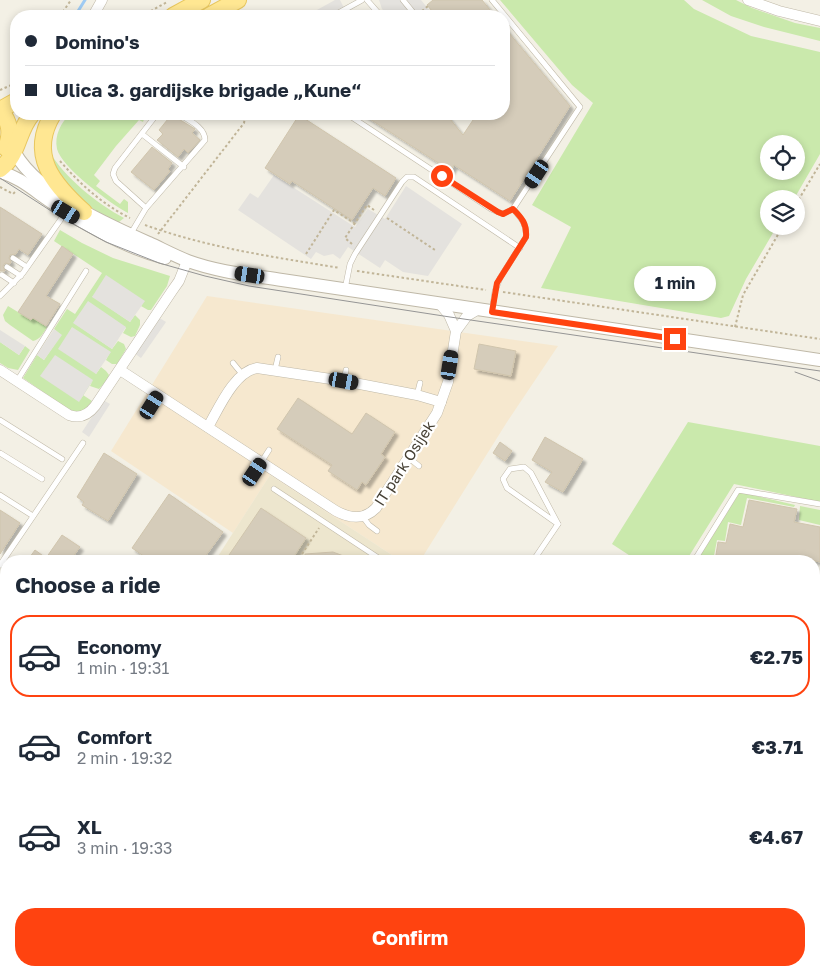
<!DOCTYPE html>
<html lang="en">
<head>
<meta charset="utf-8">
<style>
  :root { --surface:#fff; --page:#f2f2f3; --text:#1f2937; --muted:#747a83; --line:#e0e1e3; --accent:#ff4310 }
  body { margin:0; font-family:"Golos Text",sans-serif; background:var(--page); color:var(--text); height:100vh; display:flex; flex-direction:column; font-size:19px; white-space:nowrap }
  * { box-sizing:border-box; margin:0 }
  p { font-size:16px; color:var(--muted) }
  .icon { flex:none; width:28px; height:28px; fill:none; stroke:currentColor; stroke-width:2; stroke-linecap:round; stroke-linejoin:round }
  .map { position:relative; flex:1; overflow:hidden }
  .sheet { position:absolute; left:0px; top:555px; width:820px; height:421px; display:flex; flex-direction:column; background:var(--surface); border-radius:20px 20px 0 0; box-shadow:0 2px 8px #0003 }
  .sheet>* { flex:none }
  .hud { position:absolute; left:10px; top:10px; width:500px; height:110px; border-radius:20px; box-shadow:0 2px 8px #0003; display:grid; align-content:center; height:110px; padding:0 15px; background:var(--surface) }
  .controls { position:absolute; left:760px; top:135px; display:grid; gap:10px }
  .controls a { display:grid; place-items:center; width:45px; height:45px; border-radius:50%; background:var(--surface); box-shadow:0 2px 8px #0003; font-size:25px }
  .end { position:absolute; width:22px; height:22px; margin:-11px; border:6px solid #ff4310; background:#fff; box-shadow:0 0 0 2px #fff }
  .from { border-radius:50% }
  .bubble { position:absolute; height:35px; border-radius:18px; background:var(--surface); box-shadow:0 2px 8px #0003; font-size:16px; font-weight:700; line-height:35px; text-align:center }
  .car { position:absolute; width:15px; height:30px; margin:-15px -8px; border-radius:6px; box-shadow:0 0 4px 1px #0007; background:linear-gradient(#222 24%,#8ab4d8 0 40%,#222 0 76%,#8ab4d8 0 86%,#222 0) }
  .hud b { display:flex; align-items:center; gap:18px; height:48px; font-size:19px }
  .hud b+b { border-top:1px solid var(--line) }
  .hud i { width:12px; height:12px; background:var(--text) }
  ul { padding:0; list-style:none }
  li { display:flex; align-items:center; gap:15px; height:82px; margin:0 10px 8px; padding:0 5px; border:2px solid transparent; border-radius:20px }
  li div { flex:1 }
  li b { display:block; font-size:19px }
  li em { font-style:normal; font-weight:700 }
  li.current { border-color:var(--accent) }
  li>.icon { width:45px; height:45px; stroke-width:1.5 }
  h2 { padding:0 15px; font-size:22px; line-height:60px }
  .primary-button { display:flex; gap:10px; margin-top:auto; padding:10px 15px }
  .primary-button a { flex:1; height:58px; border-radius:20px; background:var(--accent); color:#fff; font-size:20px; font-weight:700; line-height:58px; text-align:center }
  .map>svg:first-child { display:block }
</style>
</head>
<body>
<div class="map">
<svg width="820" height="976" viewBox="0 0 820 976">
  <defs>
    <filter id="shadow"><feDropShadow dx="3.5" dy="3.5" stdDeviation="1" flood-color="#0004"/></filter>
  </defs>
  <rect width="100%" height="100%" fill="#f3f0e5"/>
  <g fill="#e7e2d3">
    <path d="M 6,710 L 6,901 L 0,896 L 0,720 Z"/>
    <path d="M 814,826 L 820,827 L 820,976 L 116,976 L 107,970 L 814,970 Z"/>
  </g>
  <path fill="#f6e8cf" d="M 207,296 L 558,346 L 507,422 L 420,561 L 401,561 L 270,475 L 233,533 L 111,451 Z"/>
  <g fill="#e5e1da">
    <path d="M 0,649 L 6,652 L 6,710 L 0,720 Z"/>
    <path d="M 0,896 L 6,901 L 6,970 L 107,970 L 103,976 L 0,976 Z"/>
  </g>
  <path fill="#ede6ce" d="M 270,475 L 401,561 L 215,561 Z"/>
  <g fill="#cae9ac" fill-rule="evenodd">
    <path d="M 500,0 L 684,0 L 694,9 L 751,36 L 820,52 L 820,154 L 794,199 L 769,199 L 769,226 L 777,226 L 746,279 L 729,316 L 721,318 L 541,288 L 571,227 L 532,205 L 593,103 L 572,85 ZM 769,144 L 796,144 L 796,171 L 769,171 Z"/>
    <path d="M 702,0 L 736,0 L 752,8 L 795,23 L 820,28 L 820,41 L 764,27 L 731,16 Z"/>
    <path d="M 70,114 L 146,114 L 143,122 L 139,120 L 116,146 L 94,175 L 100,181 L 96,186 L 120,204 L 124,199 L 128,202 L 128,213 C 111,204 62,168 57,149 C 54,135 61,123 70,114 Z"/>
    <path d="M 49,151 C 65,178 96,203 124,218 L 119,222 L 113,222 L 83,202 L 61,181 Z"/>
    <path d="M 60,230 L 82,243 L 113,258 L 170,276 L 167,286 L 151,310 L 148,310 L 141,306 L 144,301 L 92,296 L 130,322 L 135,315 L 140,320 L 140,325 L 135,336 L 131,337 L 123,333 L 126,328 L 88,302 L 74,323 L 112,349 L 118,341 L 124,344 L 126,349 L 117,364 L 112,364 L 106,360 L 110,352 L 71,328 L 96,374 L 101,367 L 106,371 L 109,375 L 107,380 L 99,389 L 90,386 L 93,380 L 79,402 L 83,395 L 92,401 C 86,409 83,413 72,412 L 23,378 L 37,355 L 44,360 L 61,335 L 54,329 L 67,309 L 75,314 L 102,273 L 54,241 Z"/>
    <path d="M 8,306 L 31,320 L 33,318 L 47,327 C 44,332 40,340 33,341 L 10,325 L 5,321 L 3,315 Z"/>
    <path d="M 0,342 L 19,355 L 25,346 L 30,350 L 18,370 L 8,368 L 0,363 Z"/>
    <path d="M 688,422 L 820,446 L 820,502 L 734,484 L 686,561 L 638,561 L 612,544 Z"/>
    <path d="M 740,492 L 795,505 L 794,507 L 747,498 L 741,525 L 728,522 L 725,541 L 717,540 L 713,561 L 697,561 Z"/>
    <path d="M 800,506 L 820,510 L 820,525 L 799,520 Z"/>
  </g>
  <g fill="#e4e2de">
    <path d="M 335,0 L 340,0 L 343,6 L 354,16 L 306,16 Z"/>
    <path d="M 379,0 L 421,0 L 434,16 L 388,16 L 382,9 Z"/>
    <path d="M 274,175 L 355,227 L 368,209 L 385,219 L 406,186 L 462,224 L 428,276 L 403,272 L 385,260 L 380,268 L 348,247 L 340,259 L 333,254 L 324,256 L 316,252 L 311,259 L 238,210 L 250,193 L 258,198 Z"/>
    <path d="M 106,275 L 145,301 L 130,322 L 92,297 Z"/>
    <path d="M 88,301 L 126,327 L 112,349 L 73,323 Z"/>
    <path d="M 158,317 L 166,322 L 141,358 L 134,353 Z"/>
    <path d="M 72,327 L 111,352 L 96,374 L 58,349 Z"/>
    <path d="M 54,329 L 62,335 L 44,360 L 37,355 Z"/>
    <path d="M 0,330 L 25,346 L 19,355 L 0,342 Z"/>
    <path d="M 55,355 L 93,380 L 79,402 L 40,376 Z"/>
    <path d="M 103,400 L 110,404 L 89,437 L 82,432 Z"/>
  </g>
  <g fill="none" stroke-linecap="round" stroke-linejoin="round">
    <path stroke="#9fcbf3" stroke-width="3" d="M 75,16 L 85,0"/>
  </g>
  <g fill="#d5ccba" stroke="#d0c5ad" filter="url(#shadow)">
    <path d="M 433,0 L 482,0 L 495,16 L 436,16 L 427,5 Z"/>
    <path d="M 504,27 L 570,106 L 510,201 L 454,165 L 451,171 L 362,114 L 446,114 L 463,135 L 477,114 L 504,114 Z"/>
    <path d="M 172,114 L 175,114 L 177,118 L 195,129 L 192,133 L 200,140 L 188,153 L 184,149 L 178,157 L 157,140 L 163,134 L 159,130 Z"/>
    <path d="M 299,115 L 396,178 L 385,196 L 373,188 L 352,220 L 292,181 L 290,184 L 265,168 Z"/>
    <path d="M 152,147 L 172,163 L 168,169 L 170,171 L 154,190 L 131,172 Z"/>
    <path d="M 0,207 L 42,234 L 28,255 L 19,249 L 16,254 L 10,255 L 9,258 L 11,262 L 10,264 L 5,263 L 3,266 L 5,271 L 0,271 Z"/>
    <path d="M 62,246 L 73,254 L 46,296 L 60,304 L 46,326 L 33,318 L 31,320 L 18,312 Z"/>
    <path d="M 479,344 L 516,351 L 511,376 L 474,369 Z"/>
    <path d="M 298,398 L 352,434 L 366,413 L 395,432 L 381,454 L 385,457 L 366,485 L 362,482 L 357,490 L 328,471 L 332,465 L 277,429 Z"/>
    <path d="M 545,437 L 583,459 L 563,492 L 545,482 L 552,472 L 532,460 Z"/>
    <path d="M 500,442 L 512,451 L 505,461 L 493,453 Z"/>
    <path d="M 104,453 L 137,474 L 108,521 L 82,505 L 84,502 L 77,497 Z"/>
    <path d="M 169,494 L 223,532 L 202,561 L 151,561 L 132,548 Z"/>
    <path d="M 749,500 L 797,509 L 794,522 L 820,527 L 820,562 L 807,559 L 807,561 L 715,561 L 718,542 L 726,543 L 730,524 L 743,527 Z"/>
    <path d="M 261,508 L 306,538 L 291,561 L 239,561 L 229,555 Z"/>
    <path d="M 0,510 L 20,523 L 0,554 Z"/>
    <path d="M 62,535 L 80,547 L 70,561 L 27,561 L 35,550 L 46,558 Z"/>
    <path d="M 333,552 L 354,560 L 354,561 L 305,561 L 305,554 Z"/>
  </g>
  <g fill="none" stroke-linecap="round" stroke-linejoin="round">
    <g stroke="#bfb8a7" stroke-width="6">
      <g id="service">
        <path d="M 367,0 L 381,16"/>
        <path d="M 403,0 L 416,16"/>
        <path d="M 333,16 L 362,0"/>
        <path d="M 347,114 L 491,209 L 503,214 L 513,209 L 580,107 L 492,0"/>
        <path d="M 142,134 L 184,167"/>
        <path d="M 146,208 L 116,181 L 113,174 L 115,168 L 157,114"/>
        <path d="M 130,235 L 146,208 L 205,140 C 205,127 188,120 179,114"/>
        <path d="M 13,258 L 27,267"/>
        <path d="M 7,267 L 21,276"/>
        <path d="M 2,275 L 14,283"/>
        <path d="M 345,289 L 350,264 L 355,254 L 402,182 L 407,177 L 414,177 L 520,248"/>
        <path d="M 0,296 L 23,273 L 66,212"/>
        <path d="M 492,312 L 495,291 L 500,278 L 526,237 C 527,224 521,218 513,209"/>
        <path d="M 233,363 L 242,374"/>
        <path d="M 275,370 L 278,357"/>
        <path d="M 17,381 L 86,271"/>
        <path d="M 344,381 L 346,370"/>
        <path d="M 417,395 L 420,383"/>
        <path d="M 152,405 L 158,395"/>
        <path d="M 0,420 L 62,459"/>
        <path d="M 0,453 L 42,479"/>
        <path d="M 409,458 L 419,466"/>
        <path d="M 524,467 L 531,473 L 558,524 L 507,488 L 503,479 L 510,469 Z"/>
        <path d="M 255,472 L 269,450"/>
        <path d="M 274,489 L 383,561"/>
        <path d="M 0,495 L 33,516"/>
        <path d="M 363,517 L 369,525 L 377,531"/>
        <path d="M 533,561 L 558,524"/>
        <path d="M 694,561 L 738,490 L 820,504"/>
        <path d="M 0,565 L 83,443"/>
        <path d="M 814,659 L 820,660"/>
        <path d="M 0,939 L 2,937 L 6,940"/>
        <path d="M 55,970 L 65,976"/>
      </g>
    </g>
    <g stroke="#bfb8a7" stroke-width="11">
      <g id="minor">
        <path d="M 748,0 L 779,11 L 820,21"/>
        <path d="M 93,16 L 102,0"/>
        <path d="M 440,304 L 449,315 L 456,331"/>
        <path d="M 0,370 L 69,415 C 80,419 88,415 95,406 L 172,291 L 179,281 L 187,261"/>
        <path d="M 120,370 L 336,511 C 351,519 364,520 376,508 L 437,413 L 448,382 L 456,331 L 467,316 L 477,310"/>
        <path d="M 208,427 C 219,408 234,372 257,368 L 344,381 L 417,395 L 441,402"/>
        <path d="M 0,620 L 6,623"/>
        <path d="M 0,758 L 6,749"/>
        <path d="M 814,815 L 820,816"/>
        <path d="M 0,878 L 6,882"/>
        <path d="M 814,915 L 820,875"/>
        <path d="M 136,970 L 145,976"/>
        <path d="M 522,970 L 552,976"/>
        <path d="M 373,976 L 376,970"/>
        <path d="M 801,976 L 802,970"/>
      </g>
    </g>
    <g stroke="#bfb8a7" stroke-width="14">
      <g id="tertiary">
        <path d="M 11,145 C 30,191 106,224 149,243 C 162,249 175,256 188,261 C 218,272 250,275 282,280 L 820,360"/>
        <path d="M 0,172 C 21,177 38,194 56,205 C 89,227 127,248 165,258"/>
      </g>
    </g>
    <g stroke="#e8c75f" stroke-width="18">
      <g id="primary">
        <path d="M 173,16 L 202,0"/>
        <path d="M 209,16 L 238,0"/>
        <path d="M 0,110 C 10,122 12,133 6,148"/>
        <path d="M 0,110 L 16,101"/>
        <path d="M 53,114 C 28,155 53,184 84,212"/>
        <path d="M 0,169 C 19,155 17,131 32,114"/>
      </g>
    </g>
    <g stroke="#c1b598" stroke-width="2" stroke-dasharray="2.5 2.5" stroke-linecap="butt">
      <path d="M 422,11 L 428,6"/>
      <path d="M 60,16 L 71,0"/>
      <path d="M 142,16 L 167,2"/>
      <path d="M 0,90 L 16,83"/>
      <path d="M 60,161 C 80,184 102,204 130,218"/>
      <path d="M 0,187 L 13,194 L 16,191"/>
      <path d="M 796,204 L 820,164"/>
      <path d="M 387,218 L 435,250"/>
      <path d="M 145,225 C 209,248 274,257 340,268"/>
      <path d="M 158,234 L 244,123 L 245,117 L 243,114"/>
      <path d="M 352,244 L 345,238 L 367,205 L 374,210"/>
      <path d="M 306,254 L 334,210 L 354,223"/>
      <path d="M 357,271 L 486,290"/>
      <path d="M 503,292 L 820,339"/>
      <path d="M 735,327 L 743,295 L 783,226"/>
      <path d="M 302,554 L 319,528"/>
      <path d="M 814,578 L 820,579"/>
      <path d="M 814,971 L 820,945"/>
    </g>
    <use href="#service" stroke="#fff" stroke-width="5"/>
    <use href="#minor" stroke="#fff" stroke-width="10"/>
    <use href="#tertiary" stroke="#fff" stroke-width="12"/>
    <use href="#primary" stroke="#ffe792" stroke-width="16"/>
    <g stroke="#959595" stroke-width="1">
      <path d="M 0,178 L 62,218 L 106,242 L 159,263 L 205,276 L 249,286 L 450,317 L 820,371"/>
      <path d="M 795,372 L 820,381"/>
    </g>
  </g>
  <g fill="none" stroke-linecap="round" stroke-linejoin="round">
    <path stroke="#ff4310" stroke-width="6" d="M 442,176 L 498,212 L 503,214 L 513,209 C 522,218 527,224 526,237 L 497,283 L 492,312 L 675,339"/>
  </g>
  <g text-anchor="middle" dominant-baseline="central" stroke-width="4.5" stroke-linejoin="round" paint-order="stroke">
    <g font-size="15" fill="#464034" stroke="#fff">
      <text transform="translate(404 463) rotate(-57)">IT park Osijek</text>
    </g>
  </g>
</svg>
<div class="controls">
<a><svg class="icon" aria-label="locate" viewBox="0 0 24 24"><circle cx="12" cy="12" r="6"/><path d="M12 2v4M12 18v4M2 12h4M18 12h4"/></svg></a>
<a><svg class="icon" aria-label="layers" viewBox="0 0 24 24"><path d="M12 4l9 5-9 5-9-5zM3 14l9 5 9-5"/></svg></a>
</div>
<i class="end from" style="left:442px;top:176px"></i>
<i class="end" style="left:675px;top:339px"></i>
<div class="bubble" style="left:634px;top:266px;width:82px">1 min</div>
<i class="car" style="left:537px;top:174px;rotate:213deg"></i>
<i class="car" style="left:66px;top:212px;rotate:121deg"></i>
<i class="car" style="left:250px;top:275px;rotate:279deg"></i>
<i class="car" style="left:450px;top:365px;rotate:9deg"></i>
<i class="car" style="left:344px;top:381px;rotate:100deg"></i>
<i class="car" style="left:152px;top:405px;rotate:32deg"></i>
<i class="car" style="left:255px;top:472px;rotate:34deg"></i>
<div class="hud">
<b><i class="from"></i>Domino's</b>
<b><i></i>Ulica 3. gardijske brigade „Kune“</b>
</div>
<section class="sheet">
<h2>Choose a ride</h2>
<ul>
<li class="current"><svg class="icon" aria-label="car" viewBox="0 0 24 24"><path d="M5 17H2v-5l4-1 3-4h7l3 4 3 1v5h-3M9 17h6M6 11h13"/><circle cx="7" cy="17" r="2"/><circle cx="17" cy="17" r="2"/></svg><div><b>Economy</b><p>1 min · 19:31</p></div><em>€2.75</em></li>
<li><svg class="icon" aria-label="car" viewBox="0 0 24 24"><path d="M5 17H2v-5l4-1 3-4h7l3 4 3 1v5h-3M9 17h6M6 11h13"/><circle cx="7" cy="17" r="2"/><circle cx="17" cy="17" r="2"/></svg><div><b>Comfort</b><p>2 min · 19:32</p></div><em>€3.71</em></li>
<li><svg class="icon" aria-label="car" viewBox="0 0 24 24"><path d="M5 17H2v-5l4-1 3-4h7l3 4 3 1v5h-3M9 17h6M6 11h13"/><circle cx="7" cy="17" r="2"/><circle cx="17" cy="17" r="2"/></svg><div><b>XL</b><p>3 min · 19:33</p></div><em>€4.67</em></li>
</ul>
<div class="primary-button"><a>Confirm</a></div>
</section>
</div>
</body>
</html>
